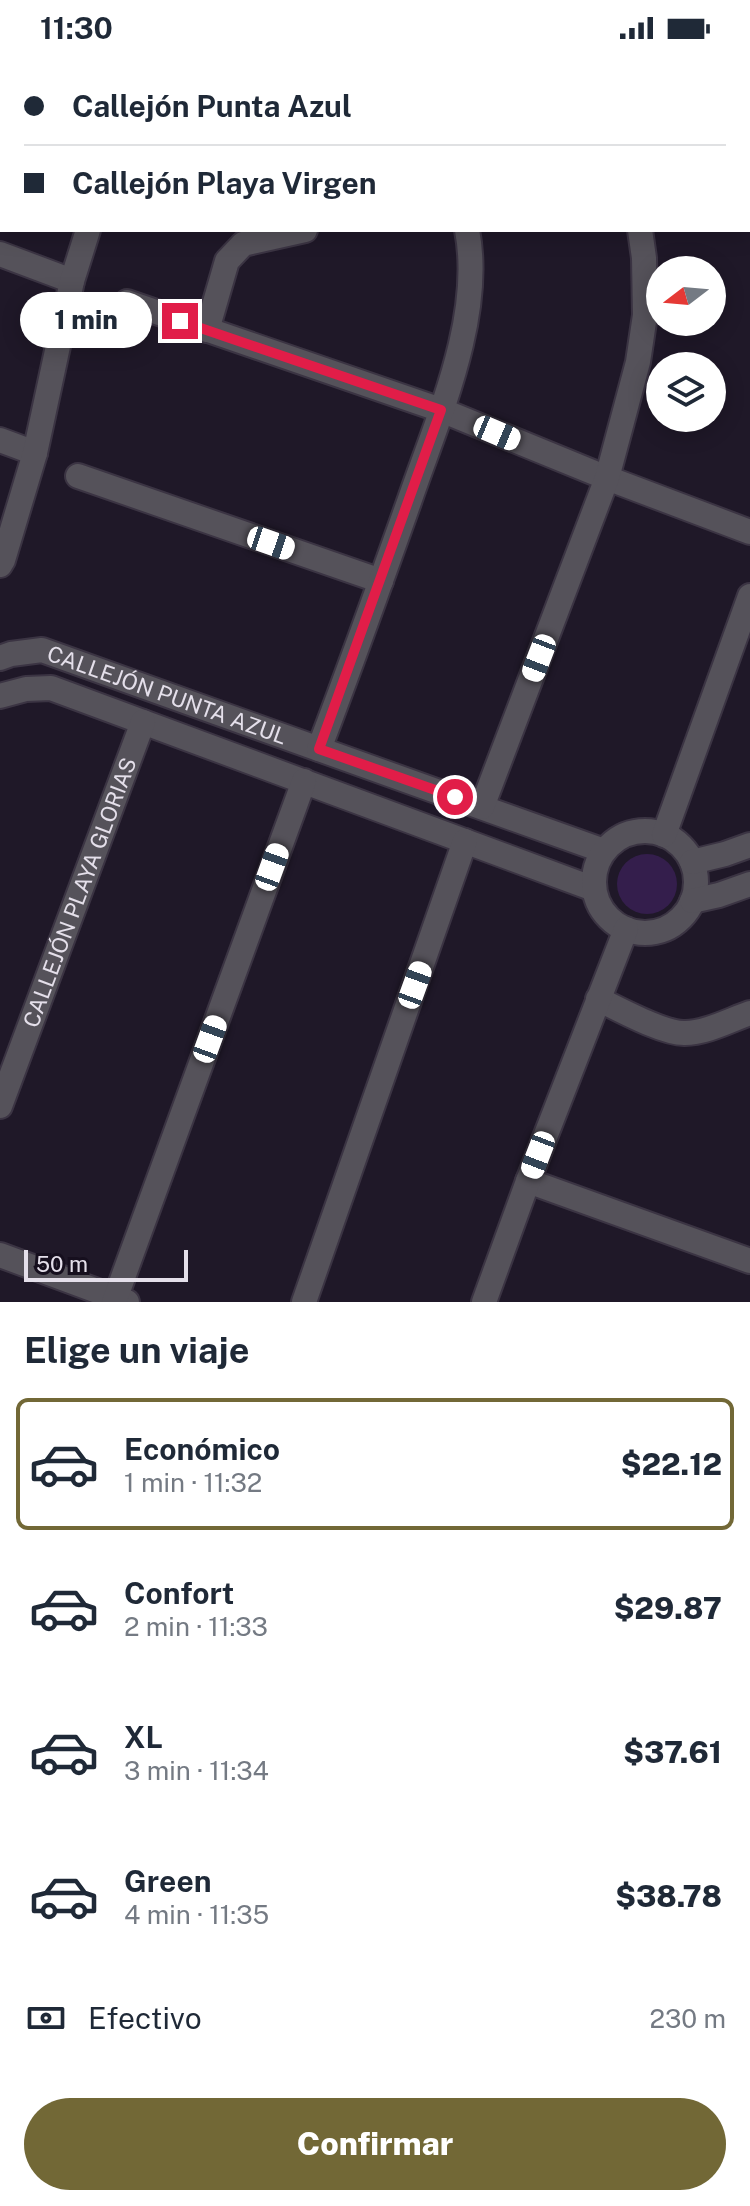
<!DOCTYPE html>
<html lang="es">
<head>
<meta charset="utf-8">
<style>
  :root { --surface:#fff; --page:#f6f6f7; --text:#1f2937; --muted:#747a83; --line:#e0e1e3; --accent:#726836 }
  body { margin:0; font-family:"Public Sans",sans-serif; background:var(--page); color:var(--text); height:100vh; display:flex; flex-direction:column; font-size:30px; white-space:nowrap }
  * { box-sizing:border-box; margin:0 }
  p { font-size:26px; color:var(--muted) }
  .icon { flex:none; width:44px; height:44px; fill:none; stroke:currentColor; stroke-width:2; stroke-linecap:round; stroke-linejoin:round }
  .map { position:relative; height:1246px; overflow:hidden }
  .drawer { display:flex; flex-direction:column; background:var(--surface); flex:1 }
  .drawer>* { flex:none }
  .top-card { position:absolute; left:0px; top:0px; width:750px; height:176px; box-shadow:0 4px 20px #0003; display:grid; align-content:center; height:176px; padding:0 24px; background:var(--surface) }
  .needle { width:52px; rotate:254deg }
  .buttons { position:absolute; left:646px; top:200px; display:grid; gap:16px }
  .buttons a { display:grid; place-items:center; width:80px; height:80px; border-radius:50%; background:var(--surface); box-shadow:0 4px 20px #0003; font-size:40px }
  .scale { position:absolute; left:24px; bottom:20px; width:164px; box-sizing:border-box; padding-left:8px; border:4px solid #e4dfea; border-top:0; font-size:22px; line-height:28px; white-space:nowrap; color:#e4dfea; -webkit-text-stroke:6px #160f1e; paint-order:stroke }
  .end { position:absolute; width:36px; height:36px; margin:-18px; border:10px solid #e11d48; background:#fff; box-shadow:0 0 0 4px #fff }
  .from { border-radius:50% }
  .bubble { position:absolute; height:56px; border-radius:28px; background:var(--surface); box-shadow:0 4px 20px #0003; font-size:26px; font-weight:800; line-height:56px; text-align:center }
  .car { position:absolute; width:24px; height:48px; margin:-24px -12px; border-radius:10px; box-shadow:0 0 6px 2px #0007; background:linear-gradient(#fff 24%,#345 0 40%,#fff 0 76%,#345 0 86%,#fff 0) }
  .top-card b { display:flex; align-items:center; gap:28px; height:76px; font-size:30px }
  .top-card b+b { border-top:2px solid var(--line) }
  .top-card i { width:20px; height:20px; background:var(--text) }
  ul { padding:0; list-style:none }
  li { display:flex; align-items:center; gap:24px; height:132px; margin:0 16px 12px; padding:0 8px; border:4px solid transparent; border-radius:12px }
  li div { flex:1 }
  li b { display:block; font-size:30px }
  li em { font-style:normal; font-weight:800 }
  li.on { border-color:var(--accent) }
  li>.icon { width:72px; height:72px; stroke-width:1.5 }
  h2 { padding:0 24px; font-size:36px; line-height:96px }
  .pay { display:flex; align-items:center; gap:20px; height:88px; padding:0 24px; font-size:30px }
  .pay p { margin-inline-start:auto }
  .primary-button { display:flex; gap:16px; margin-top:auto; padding:16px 24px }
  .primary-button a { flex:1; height:92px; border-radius:48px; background:var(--accent); color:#fff; font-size:32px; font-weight:800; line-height:92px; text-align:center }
  .status { display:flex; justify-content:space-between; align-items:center; height:56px; padding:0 40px; background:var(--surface); direction:ltr }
  .status svg { height:22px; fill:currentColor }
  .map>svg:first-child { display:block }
</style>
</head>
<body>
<div class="status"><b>11:30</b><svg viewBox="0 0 49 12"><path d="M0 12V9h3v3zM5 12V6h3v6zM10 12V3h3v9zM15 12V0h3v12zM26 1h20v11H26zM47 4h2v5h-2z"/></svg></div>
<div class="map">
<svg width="750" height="1246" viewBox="0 0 750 1246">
  <rect width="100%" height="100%" fill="#1f1828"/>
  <circle fill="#341e4c" cx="647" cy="828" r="30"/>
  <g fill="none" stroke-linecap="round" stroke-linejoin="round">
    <g stroke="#3b3443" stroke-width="28">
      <g id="minor">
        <path d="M 143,2 L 144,0"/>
        <path d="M 259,2 L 268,0"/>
        <path d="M 0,17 L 2,18"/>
        <path d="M 748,73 L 750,73"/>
        <path d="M 0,198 L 72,225"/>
        <path d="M 127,246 L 441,354 L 607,422 L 750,476"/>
        <path d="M 207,274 L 227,205 L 243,188 L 305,174"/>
        <path d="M 0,384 L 35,397"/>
        <path d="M 78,420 L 381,525"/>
        <path d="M 0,509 L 3,504 L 35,397 L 72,225 L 88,174"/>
        <path id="s1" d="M 0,602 L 11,598 L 42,594 L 604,795"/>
        <path d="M 0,640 L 26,633 L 51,632 L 594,833"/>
        <path d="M 319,693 C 350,611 380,528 409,446 C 437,364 484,261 467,174"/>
        <path d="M 482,751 L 607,422 L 638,306 L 645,259 L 644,202 L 640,174"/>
        <circle cx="645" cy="826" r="51"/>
        <path d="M 664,779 L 750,540"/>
        <path d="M 692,806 L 725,798 L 750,789"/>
        <path d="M 692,845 L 719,839 L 750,828"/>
        <path d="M 598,943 C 619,953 664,978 685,977 C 706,977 730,964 750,957"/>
        <path id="s2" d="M 0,1050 L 143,666"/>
        <path d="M 528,1125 L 750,1205"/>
        <path d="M 0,1199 L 127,1246"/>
        <path d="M 114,1246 L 304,725"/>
        <path d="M 304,1246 L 465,785"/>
        <path d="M 484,1246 L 528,1125 L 626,873"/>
      </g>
    </g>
    <use href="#minor" stroke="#55525a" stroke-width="24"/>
  </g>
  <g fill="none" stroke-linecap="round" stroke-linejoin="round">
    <path stroke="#e11d48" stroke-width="10" d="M 180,265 L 441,354 L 319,693 L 455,741"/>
  </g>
  <g text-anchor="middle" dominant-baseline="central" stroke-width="8" stroke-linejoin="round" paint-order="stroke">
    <g font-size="22" fill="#e4dfea" stroke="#160f1e">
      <text stroke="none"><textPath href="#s1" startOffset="176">CALLEJÓN PUNTA AZUL</textPath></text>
      <text stroke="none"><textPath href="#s2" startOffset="228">CALLEJÓN PLAYA GLORIAS</textPath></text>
    </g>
  </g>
</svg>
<div class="buttons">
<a><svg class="needle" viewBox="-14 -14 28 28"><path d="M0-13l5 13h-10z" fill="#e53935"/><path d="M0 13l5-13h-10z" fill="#747a83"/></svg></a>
<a><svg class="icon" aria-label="layers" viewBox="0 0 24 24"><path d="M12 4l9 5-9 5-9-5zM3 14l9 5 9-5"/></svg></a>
</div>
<div class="scale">50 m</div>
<i class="end from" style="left:455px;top:741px"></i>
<i class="end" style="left:180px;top:265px"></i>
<div class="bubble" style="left:20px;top:236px;width:132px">1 min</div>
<i class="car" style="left:497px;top:377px;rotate:113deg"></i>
<i class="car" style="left:271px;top:487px;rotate:109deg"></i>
<i class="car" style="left:539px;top:602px;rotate:201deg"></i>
<i class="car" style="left:272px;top:811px;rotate:20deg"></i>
<i class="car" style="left:415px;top:929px;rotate:20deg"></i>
<i class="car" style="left:210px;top:983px;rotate:20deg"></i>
<i class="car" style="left:538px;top:1099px;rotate:201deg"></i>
<div class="top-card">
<b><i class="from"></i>Callejón Punta Azul</b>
<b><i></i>Callejón Playa Virgen</b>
</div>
</div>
<section class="drawer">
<h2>Elige un viaje</h2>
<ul>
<li class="on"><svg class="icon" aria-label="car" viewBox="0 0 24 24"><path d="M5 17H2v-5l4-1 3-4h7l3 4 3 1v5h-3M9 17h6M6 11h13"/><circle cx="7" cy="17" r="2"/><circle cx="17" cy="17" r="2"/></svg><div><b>Económico</b><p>1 min · 11:32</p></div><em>$22.12</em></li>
<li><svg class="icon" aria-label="car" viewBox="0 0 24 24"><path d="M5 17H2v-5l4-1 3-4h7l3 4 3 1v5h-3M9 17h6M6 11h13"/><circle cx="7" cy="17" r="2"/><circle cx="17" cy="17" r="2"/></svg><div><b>Confort</b><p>2 min · 11:33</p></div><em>$29.87</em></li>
<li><svg class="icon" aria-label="car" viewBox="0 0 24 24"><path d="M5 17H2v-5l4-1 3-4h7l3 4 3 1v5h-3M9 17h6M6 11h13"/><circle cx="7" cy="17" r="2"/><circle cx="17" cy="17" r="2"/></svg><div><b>XL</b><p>3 min · 11:34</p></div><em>$37.61</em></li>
<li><svg class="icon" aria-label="car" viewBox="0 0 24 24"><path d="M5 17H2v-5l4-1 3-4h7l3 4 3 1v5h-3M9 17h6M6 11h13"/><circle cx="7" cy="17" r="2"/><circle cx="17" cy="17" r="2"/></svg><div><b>Green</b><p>4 min · 11:35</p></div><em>$38.78</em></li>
</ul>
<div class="pay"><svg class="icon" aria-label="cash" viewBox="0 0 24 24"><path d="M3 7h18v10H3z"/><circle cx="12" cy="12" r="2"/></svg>Efectivo<p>230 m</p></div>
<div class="primary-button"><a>Confirmar</a></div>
</section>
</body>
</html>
